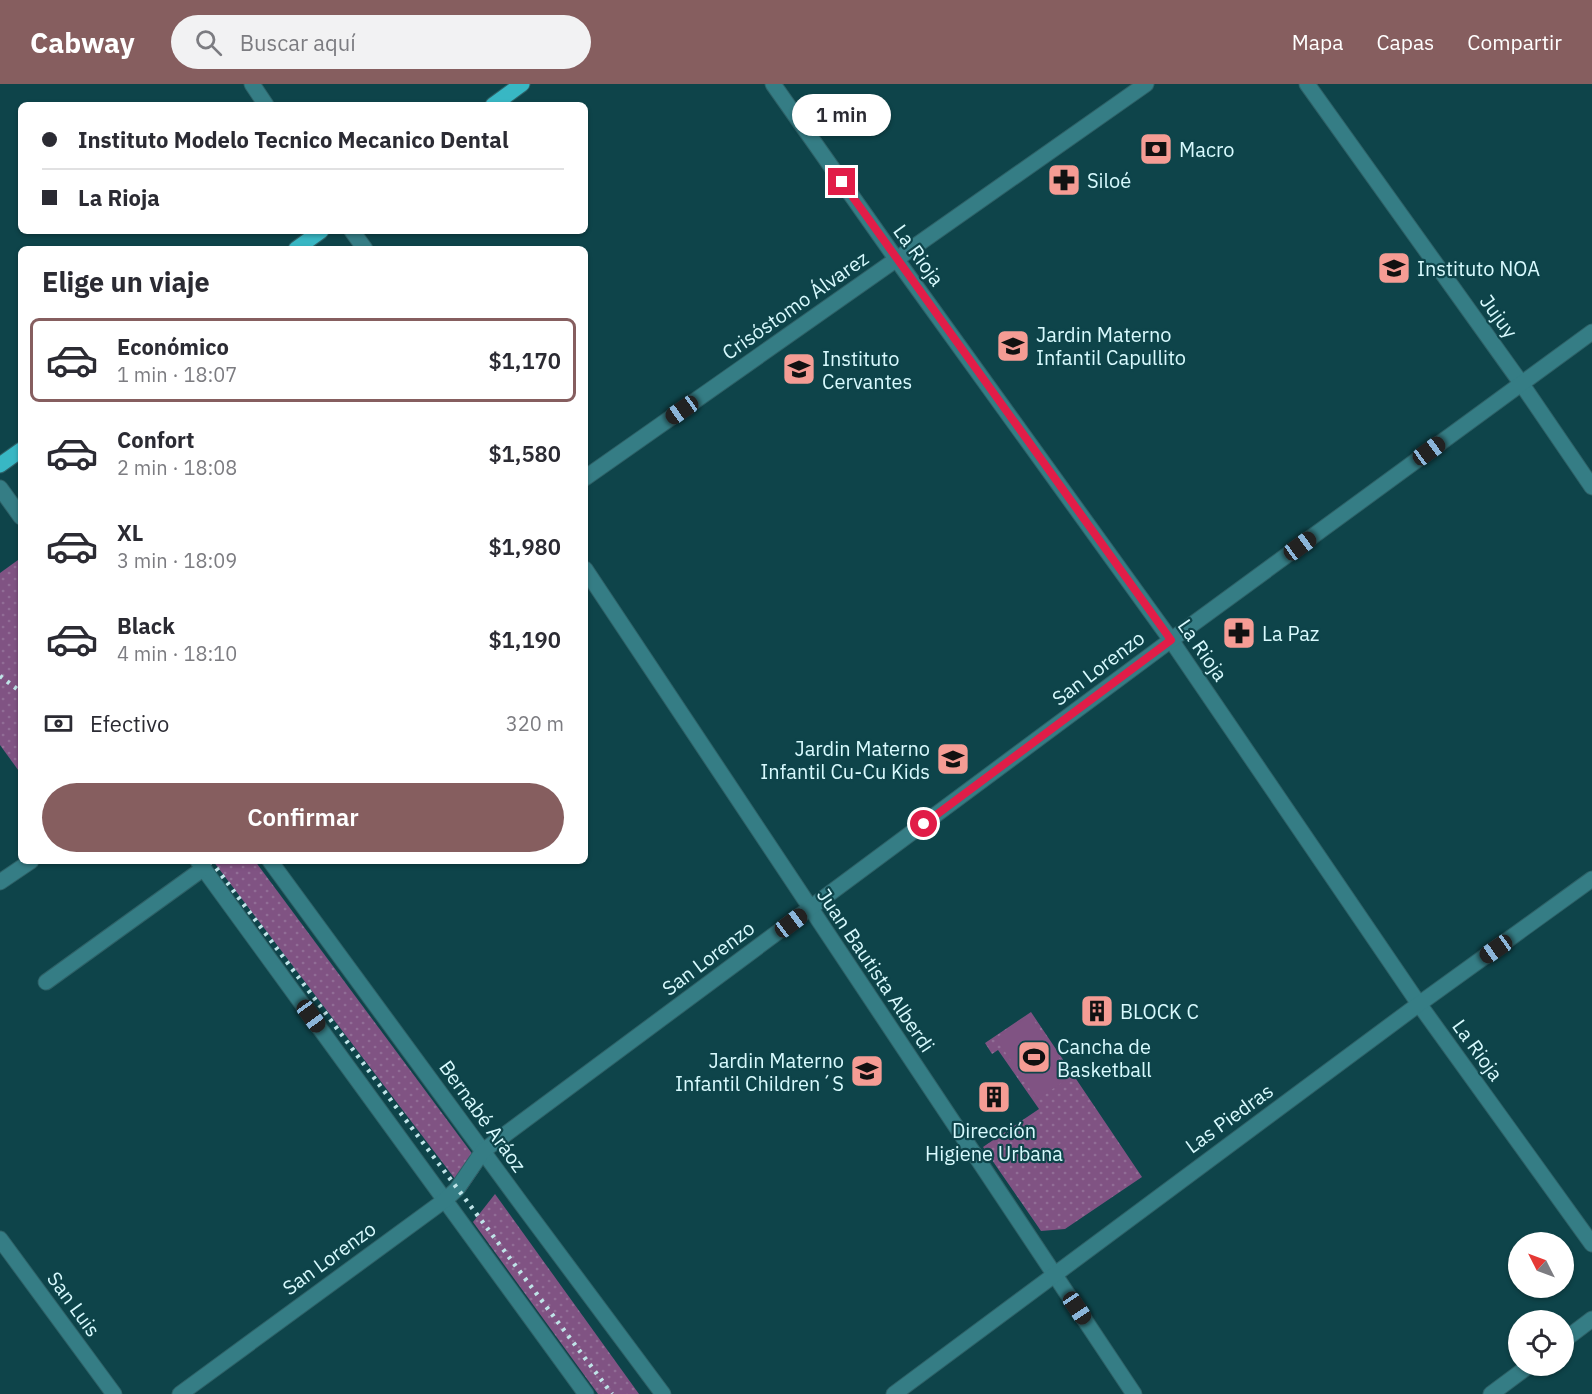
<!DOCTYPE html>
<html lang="es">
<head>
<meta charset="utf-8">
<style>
  :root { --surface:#fff; --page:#f2f2f3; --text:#2b2b33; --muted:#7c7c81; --line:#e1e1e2; --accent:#865e5f }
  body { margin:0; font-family:"IBM Plex Sans",sans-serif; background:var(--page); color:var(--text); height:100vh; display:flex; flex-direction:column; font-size:22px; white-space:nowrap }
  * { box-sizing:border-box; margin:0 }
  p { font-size:20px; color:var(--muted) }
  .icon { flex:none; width:33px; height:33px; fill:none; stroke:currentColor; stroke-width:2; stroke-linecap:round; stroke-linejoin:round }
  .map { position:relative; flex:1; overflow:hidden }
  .details { position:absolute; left:18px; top:162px; width:570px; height:618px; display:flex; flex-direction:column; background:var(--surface); border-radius:9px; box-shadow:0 2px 4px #0004 }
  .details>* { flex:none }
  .guide { position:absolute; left:18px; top:18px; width:570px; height:132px; border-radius:9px; box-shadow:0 2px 4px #0004; display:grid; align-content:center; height:132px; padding:0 24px; background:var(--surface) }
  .needle { width:39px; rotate:312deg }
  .controls { position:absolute; left:1508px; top:1148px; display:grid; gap:12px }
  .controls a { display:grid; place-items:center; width:66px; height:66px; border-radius:50%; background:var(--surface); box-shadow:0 2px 4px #0004; font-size:30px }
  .end { position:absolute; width:27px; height:27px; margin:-14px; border:8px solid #e11d48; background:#fff; box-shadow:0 0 0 3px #fff }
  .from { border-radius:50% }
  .bubble { position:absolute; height:42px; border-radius:21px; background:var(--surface); box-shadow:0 2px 4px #0004; font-size:20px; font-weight:600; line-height:42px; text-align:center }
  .car { position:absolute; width:18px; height:36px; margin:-18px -9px; border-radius:8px; box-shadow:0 0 4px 2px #0007; background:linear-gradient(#222 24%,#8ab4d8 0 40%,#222 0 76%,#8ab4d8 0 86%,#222 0) }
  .guide b { display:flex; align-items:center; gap:21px; height:57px; font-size:22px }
  .guide b+b { border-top:2px solid var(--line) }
  .guide i { width:15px; height:15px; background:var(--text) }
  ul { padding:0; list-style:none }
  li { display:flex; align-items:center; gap:18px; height:84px; margin:0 12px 9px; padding:0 12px; border:3px solid transparent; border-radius:9px }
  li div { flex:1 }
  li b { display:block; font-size:22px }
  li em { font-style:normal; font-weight:600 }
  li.on { border-color:var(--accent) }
  li>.icon { width:54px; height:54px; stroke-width:1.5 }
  h2 { padding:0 24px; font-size:27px; line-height:72px }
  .pay { display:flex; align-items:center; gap:15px; height:66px; padding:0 24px; font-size:22px }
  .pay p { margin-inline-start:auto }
  .action { display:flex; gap:12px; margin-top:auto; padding:12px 24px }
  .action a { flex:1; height:69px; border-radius:36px; background:var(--accent); color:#fff; font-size:24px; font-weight:600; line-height:69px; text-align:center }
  header { display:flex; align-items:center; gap:36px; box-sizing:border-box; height:84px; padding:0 30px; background:var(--accent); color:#fff }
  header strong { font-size:28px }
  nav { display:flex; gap:33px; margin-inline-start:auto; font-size:21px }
  .search { width:420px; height:54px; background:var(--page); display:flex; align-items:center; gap:15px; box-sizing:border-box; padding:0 21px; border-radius:33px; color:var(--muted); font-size:22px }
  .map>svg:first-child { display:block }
</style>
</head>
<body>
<header>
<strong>Cabway</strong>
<div class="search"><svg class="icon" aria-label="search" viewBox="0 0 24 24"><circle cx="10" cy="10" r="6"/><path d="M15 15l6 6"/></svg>Buscar aquí</div>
<nav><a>Mapa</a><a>Capas</a><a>Compartir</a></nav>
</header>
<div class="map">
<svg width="1592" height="1310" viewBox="0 0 1592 1310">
  <defs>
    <pattern id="grass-dots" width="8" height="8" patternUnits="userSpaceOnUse" patternTransform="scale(1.5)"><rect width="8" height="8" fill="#805383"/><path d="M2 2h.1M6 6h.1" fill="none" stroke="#916d96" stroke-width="1.8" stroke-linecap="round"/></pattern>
  </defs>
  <rect width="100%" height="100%" fill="#0e444a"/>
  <g fill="url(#grass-dots)">
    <path d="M 18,476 L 21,480 L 21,690 L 0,661 L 0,489 Z"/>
    <path d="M 213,777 L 255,777 L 482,1083 L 465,1108 Z"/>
    <path d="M 1031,928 L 1142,1093 L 1065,1145 L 1041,1147 L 983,1063 L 1039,1025 L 998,966 L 992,970 L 985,959 Z"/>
    <path d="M 495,1110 L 639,1310 L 598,1310 L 473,1138 Z"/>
  </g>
  <path fill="#805383" d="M 1030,931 L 1071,992 L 1037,1016 L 996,954 Z"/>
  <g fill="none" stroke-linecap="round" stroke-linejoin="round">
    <g stroke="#2e6167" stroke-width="17">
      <g id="minor">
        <path d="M 252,0 L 266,21"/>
        <path d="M 773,0 L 897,176 L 1171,556 L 1419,920 L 1592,1160"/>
        <path d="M 1307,0 L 1521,299 L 1592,403"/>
        <path d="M 352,147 L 365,165"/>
        <path d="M 585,394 L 1146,0"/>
        <path d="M 0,404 L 21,433"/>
        <path d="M 585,485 L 1134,1310"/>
        <path d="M 198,777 L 586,1310"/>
        <path d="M 270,777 L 523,1122 L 663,1310"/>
        <path d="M 0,798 L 31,777"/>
        <path d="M 46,898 L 204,784"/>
        <path d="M 0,1155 L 114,1310"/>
        <path d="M 1563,1257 L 1592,1235"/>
        <path d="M 180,1310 L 445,1116 L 457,1105 L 483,1067 L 1171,556 L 1592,248"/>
        <path d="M 894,1310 L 1419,920 L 1592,795"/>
        <path d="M 1491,1310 L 1530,1281"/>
      </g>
    </g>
    <g stroke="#2e6167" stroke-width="17">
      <g id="major">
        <path d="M 493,21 L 522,0"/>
        <path d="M 296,165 L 321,147"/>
        <path d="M 0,381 L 21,366"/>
      </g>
    </g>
    <use href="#minor" stroke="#357d85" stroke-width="15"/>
    <use href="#major" stroke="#38b7c4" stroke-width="15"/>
    <g stroke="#bfe4e8" stroke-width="4.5" stroke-dasharray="3 6" stroke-linecap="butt">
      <path d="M 0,592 L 21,608"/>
      <path d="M 211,777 L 612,1310"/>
    </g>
  </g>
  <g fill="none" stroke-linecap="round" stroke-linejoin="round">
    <path stroke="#e11d48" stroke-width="8" d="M 842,98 L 1171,556 L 924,740"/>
  </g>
  <defs>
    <g id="bank-square" transform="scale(1.725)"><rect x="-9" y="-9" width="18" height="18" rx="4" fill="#f59c94" stroke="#0e444a"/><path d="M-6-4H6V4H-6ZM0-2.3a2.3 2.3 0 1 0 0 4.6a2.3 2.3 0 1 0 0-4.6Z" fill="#111"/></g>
    <g id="pharmacy-square" transform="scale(1.725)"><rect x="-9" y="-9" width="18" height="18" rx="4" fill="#f59c94" stroke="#0e444a"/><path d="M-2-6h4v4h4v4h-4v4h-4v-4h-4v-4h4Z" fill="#111"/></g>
    <g id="school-square" transform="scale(1.725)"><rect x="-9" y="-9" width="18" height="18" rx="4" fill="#f59c94" stroke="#0e444a"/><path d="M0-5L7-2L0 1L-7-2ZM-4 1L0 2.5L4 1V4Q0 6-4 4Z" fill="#111"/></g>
    <g id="building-square" transform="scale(1.725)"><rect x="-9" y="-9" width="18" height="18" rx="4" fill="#f59c94" stroke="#0e444a"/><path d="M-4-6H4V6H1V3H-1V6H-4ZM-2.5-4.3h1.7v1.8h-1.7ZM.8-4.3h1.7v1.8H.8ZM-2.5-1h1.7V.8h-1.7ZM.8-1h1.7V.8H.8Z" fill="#111"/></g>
    <g id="stadium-square" transform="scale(1.725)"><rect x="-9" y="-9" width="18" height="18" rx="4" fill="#f59c94" stroke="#0e444a"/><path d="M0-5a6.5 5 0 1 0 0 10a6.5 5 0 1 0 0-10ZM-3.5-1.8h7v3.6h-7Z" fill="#111"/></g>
  </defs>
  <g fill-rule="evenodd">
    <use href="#bank-square" x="1156" y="65"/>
    <use href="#pharmacy-square" x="1064" y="96"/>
    <use href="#school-square" x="1394" y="184"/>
    <use href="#school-square" x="1013" y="262"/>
    <use href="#school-square" x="799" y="285"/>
    <use href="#pharmacy-square" x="1239" y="549"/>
    <use href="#school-square" x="953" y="675"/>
    <use href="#building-square" x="1097" y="927"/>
    <use href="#stadium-square" x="1034" y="973"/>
    <use href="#school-square" x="867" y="987"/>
    <use href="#building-square" x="994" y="1013"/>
  </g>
  <g text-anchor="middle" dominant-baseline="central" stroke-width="4.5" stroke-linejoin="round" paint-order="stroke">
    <g font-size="20" fill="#d8fafe" stroke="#0e444a" text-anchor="start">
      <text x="1179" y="65">Macro</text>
      <text x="1087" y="96">Siloé</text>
      <text x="1417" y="184">Instituto NOA</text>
      <text x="1036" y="250">Jardin Materno<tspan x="1036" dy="23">Infantil Capullito</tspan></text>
      <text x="822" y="274">Instituto<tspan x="822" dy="23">Cervantes</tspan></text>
      <text x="1262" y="549">La Paz</text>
      <text x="930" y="664" text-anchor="end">Jardin Materno<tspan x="930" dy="23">Infantil Cu-Cu Kids</tspan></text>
      <text x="1120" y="927">BLOCK C</text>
      <text x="1057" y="962">Cancha de<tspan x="1057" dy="23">Basketball</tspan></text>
      <text x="844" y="976" text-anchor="end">Jardin Materno<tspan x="844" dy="23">Infantil Children´S</tspan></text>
      <text x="994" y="1046" text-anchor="middle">Dirección<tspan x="994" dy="23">Higiene Urbana</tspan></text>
    </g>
    <g font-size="20" fill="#d8fafe" stroke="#0e444a">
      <text transform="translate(919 171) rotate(54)">La Rioja</text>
      <text transform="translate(795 221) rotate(-35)">Crisóstomo Álvarez</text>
      <text transform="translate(1499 232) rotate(54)">Jujuy</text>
      <text transform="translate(1203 566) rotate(55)">La Rioja</text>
      <text transform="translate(1098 584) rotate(-37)">San Lorenzo</text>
      <text transform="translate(708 874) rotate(-37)">San Lorenzo</text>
      <text transform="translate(876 886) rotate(56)">Juan Bautista Alberdi</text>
      <text transform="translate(1478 966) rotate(54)">La Rioja</text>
      <text transform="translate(483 1032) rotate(54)">Bernabé Aráoz</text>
      <text transform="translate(1229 1034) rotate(-36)">Las Piedras</text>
      <text transform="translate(329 1174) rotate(-36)">San Lorenzo</text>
      <text transform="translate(74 1220) rotate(54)">San Luis</text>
    </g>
  </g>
</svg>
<div class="controls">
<a><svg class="needle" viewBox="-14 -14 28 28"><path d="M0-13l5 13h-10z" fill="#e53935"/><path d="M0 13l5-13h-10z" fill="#7c7c81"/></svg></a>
<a><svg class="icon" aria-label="locate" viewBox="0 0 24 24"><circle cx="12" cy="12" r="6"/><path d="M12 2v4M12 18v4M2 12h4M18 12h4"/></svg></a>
</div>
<i class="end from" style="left:924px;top:740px"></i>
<i class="end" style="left:842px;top:98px"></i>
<div class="bubble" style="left:792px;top:10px;width:99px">1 min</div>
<i class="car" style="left:682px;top:326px;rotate:235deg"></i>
<i class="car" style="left:1429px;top:367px;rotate:54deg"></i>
<i class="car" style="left:1300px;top:462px;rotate:54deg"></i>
<i class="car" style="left:791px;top:839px;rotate:53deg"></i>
<i class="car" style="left:1496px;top:865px;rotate:235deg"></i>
<i class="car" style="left:311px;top:932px;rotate:144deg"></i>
<i class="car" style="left:1077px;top:1224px;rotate:146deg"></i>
<div class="guide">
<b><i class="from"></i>Instituto Modelo Tecnico Mecanico Dental</b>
<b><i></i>La Rioja</b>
</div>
<section class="details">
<h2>Elige un viaje</h2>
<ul>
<li class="on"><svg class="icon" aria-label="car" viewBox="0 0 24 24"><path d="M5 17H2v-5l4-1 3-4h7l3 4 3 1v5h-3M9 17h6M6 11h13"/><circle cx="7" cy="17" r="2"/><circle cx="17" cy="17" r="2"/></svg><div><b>Económico</b><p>1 min · 18:07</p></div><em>$1,170</em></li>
<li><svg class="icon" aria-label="car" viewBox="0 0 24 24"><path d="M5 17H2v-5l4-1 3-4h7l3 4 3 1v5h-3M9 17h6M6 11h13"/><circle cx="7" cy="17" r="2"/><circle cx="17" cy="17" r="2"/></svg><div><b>Confort</b><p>2 min · 18:08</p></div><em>$1,580</em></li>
<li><svg class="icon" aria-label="car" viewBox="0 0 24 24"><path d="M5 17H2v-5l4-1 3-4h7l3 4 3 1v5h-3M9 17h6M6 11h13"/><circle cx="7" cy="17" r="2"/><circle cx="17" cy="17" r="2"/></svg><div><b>XL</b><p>3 min · 18:09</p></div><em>$1,980</em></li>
<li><svg class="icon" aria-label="car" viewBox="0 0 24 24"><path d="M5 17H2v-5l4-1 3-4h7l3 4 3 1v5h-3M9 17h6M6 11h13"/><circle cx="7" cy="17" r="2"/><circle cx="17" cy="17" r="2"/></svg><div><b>Black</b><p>4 min · 18:10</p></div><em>$1,190</em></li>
</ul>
<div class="pay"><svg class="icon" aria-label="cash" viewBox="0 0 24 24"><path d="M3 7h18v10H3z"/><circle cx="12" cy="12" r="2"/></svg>Efectivo<p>320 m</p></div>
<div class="action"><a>Confirmar</a></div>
</section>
</div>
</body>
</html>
